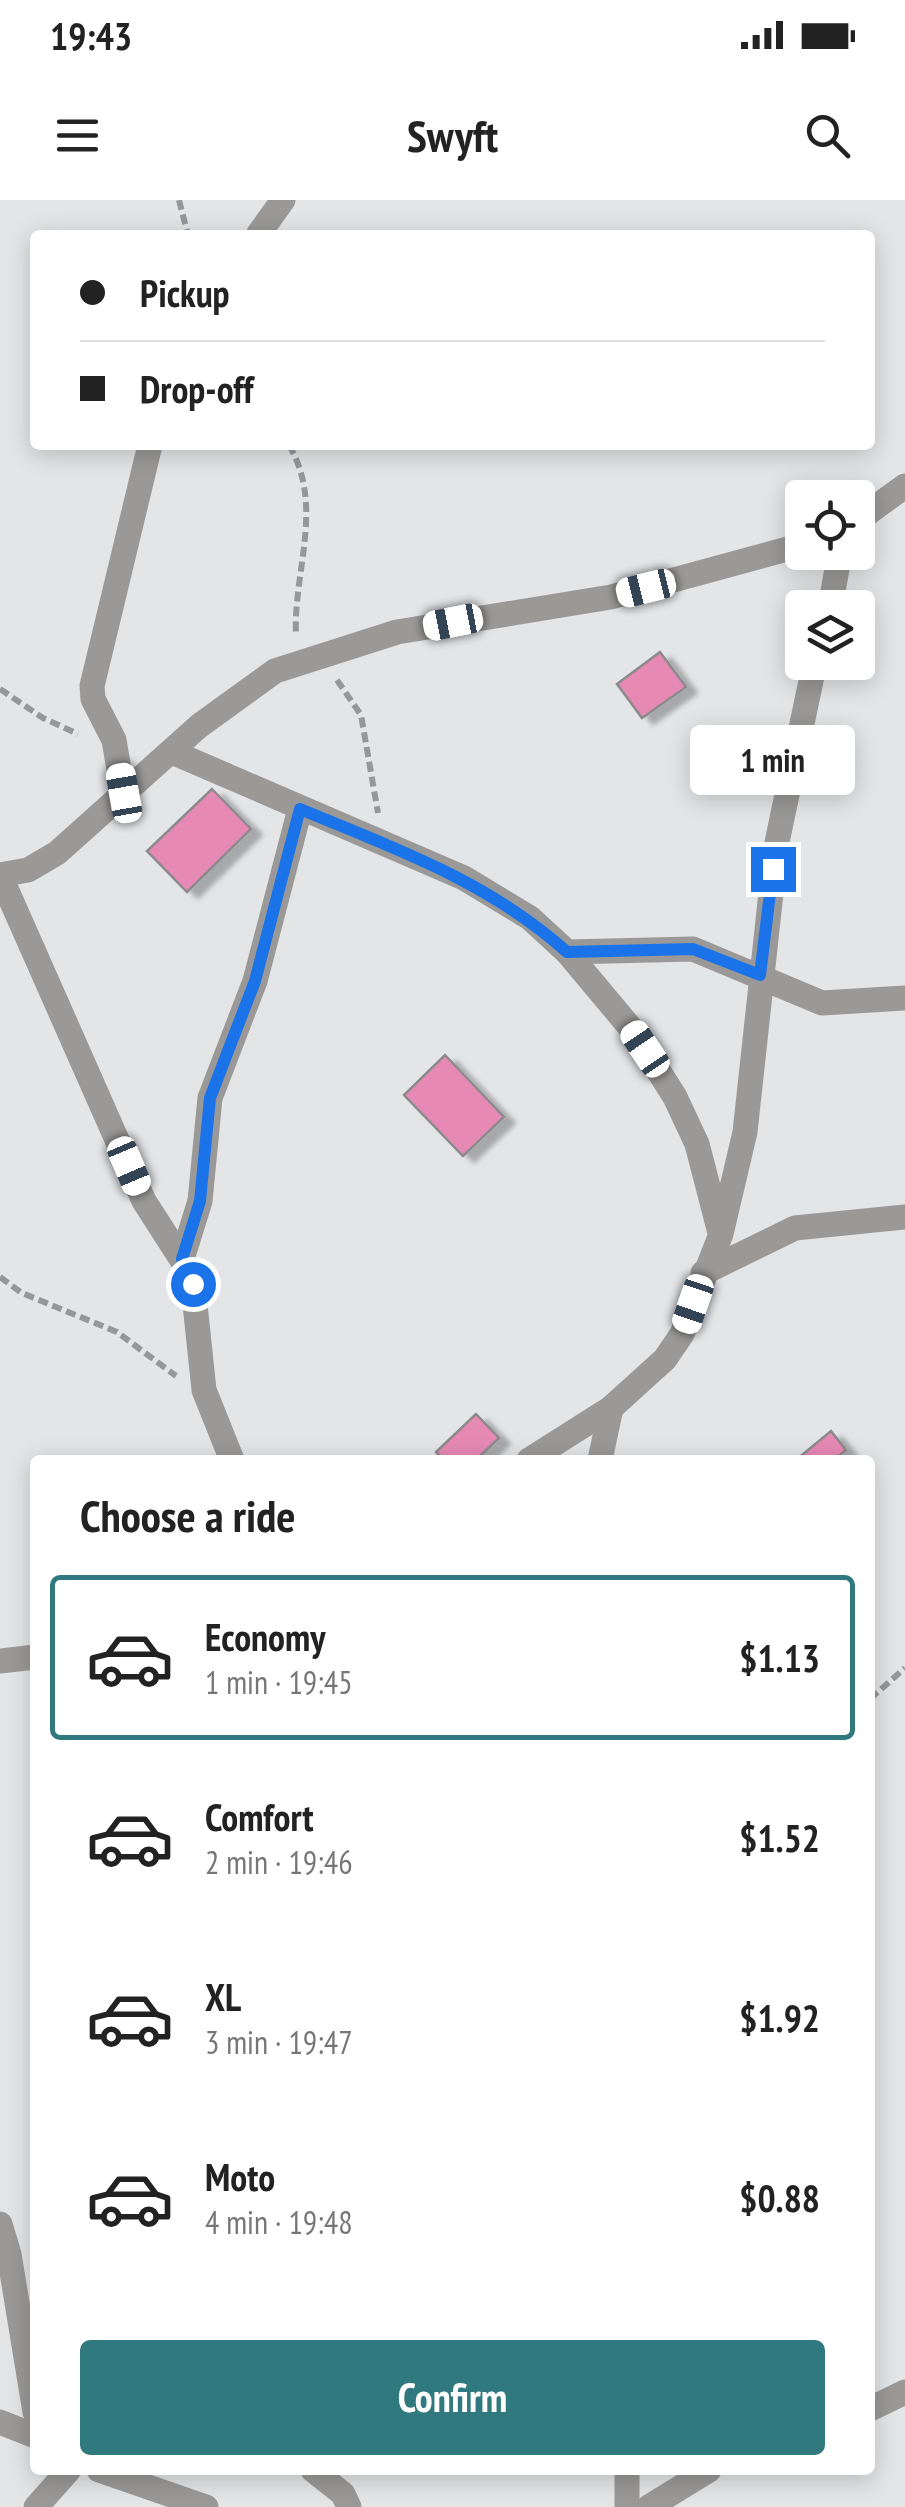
<!DOCTYPE html>
<html lang="en">
<head>
<meta charset="utf-8">
<style>
  :root { --surface:#fff; --page:#f6f6f6; --text:#222; --muted:#767676; --line:#e0e0e0; --accent:#30797e }
  body { margin:0; font-family:"PT Sans Narrow",sans-serif; background:var(--page); color:var(--text); height:100vh; display:flex; flex-direction:column; font-size:38px; white-space:nowrap }
  * { box-sizing:border-box; margin:0 }
  p { font-size:32px; color:var(--muted) }
  .icon { flex:none; width:55px; height:55px; fill:none; stroke:currentColor; stroke-width:2; stroke-linecap:round; stroke-linejoin:round }
  .map { position:relative; flex:1; overflow:hidden }
  .details { position:absolute; left:30px; top:1255px; width:845px; height:1020px; display:flex; flex-direction:column; background:var(--surface); border-radius:10px; box-shadow:0 5px 25px #0003 }
  .details>* { flex:none }
  .hud { position:absolute; left:30px; top:30px; width:845px; height:220px; border-radius:10px; box-shadow:0 5px 25px #0003; display:grid; align-content:center; height:220px; padding:0 50px; background:var(--surface) }
  .controls { position:absolute; left:785px; top:280px; display:grid; gap:20px }
  .controls a { display:grid; place-items:center; width:90px; height:90px; border-radius:10px; background:var(--surface); box-shadow:0 5px 25px #0003; font-size:50px }
  .end { position:absolute; width:45px; height:45px; margin:-22px; border:12px solid #1a73e8; background:#fff; box-shadow:0 0 0 5px #fff }
  .from { border-radius:50% }
  .bubble { position:absolute; height:70px; border-radius:10px; background:var(--surface); box-shadow:0 5px 25px #0003; font-size:32px; font-weight:700; line-height:70px; text-align:center }
  .car { position:absolute; width:30px; height:60px; margin:-30px -15px; border-radius:12px; box-shadow:0 0 8px 2px #0007; background:linear-gradient(#fff 24%,#345 0 40%,#fff 0 76%,#345 0 86%,#fff 0) }
  .hud b { display:flex; align-items:center; gap:35px; height:95px; font-size:38px }
  .hud b+b { border-top:2px solid var(--line) }
  .hud i { width:25px; height:25px; background:var(--text) }
  ul { padding:0; list-style:none }
  li { display:flex; align-items:center; gap:30px; height:165px; margin:0 20px 15px; padding:0 30px; border:5px solid transparent; border-radius:10px }
  li div { flex:1 }
  li b { display:block; font-size:38px }
  li em { font-style:normal; font-weight:700 }
  li.selected { border-color:var(--accent) }
  li>.icon { width:90px; height:90px; stroke-width:1.5 }
  h2 { padding:0 50px; font-size:45px; line-height:120px }
  .cta { display:flex; gap:20px; margin-top:auto; padding:20px 50px }
  .cta a { flex:1; height:115px; border-radius:10px; background:var(--accent); color:#fff; font-size:40px; font-weight:700; line-height:115px; text-align:center }
  .status { display:flex; justify-content:space-between; align-items:center; height:70px; padding:0 50px; background:var(--surface); direction:ltr }
  .status svg { height:28px; fill:currentColor }
  header { display:flex; justify-content:space-between; align-items:center; height:130px; padding:0 50px; background:var(--surface); font-size:45px; font-weight:700 }
  .map>svg:first-child { display:block }
</style>
</head>
<body>
<div class="status"><b>19:43</b><svg viewBox="0 0 49 12"><path d="M0 12V9h3v3zM5 12V6h3v6zM10 12V3h3v9zM15 12V0h3v12zM26 1h20v11H26zM47 4h2v5h-2z"/></svg></div>
<header><svg class="icon" aria-label="menu" viewBox="0 0 24 24"><path d="M4 6h16M4 12h16M4 18h16"/></svg>Swyft<svg class="icon" aria-label="search" viewBox="0 0 24 24"><circle cx="10" cy="10" r="6"/><path d="M15 15l6 6"/></svg></header>
<div class="map">
<svg width="905" height="2307" viewBox="0 0 905 2307">
  <defs>
    <filter id="shadow"><feDropShadow dx="11" dy="6" stdDeviation="2.5" flood-color="#0004"/></filter>
  </defs>
  <rect width="100%" height="100%" fill="#e3e5e7"/>
  <g fill="#e689b5" stroke="#8d8a8b" stroke-width="2.5" filter="url(#shadow)">
    <path d="M 660,452 L 686,487 L 642,518 L 617,484 Z"/>
    <path d="M 212,589 L 251,629 L 187,692 L 147,651 Z"/>
    <path d="M 445,855 L 504,917 L 463,956 L 404,895 Z"/>
    <path d="M 476,1214 L 499,1238 L 476,1260 L 443,1260 L 436,1252 Z"/>
    <path d="M 831,1231 L 846,1250 L 834,1260 L 796,1260 Z"/>
  </g>
  <g fill="none" stroke-linecap="round" stroke-linejoin="round">
    <g stroke="#969798" stroke-width="6" stroke-dasharray="10 5" stroke-linecap="butt">
      <path d="M 179,0 L 188,35"/>
      <path d="M 289,245 C 325,307 293,370 296,436"/>
      <path d="M 337,480 L 361,515 L 378,613"/>
      <path d="M 0,489 L 43,518 L 78,534"/>
      <path d="M 0,1077 L 22,1093 L 117,1132 L 176,1176"/>
      <path d="M 870,1499 L 905,1468"/>
    </g>
    <g stroke="#9a9998" stroke-width="25">
      <path d="M 258,35 L 283,0"/>
      <path d="M 858,320 L 905,286"/>
      <path d="M 830,408 L 840,352"/>
      <path d="M 172,552 L 464,678 L 530,718 L 567,752 L 634,832 L 675,897 L 697,944 L 719,1029"/>
      <path d="M 123,593 L 114,540 L 93,499 L 92,486 L 150,245"/>
      <path d="M 0,675 L 28,670 L 57,653 L 199,526 L 275,471 L 397,432 L 611,397 L 802,345"/>
      <path d="M 0,675 L 144,1001 L 187,1068 L 193,1085 L 204,1190 L 232,1260"/>
      <path d="M 567,752 L 693,749 L 822,803 L 905,798"/>
      <path d="M 182,1059 L 200,1001 L 210,898 L 255,781 L 300,609"/>
      <path d="M 703,1073 L 795,1028 L 905,1017"/>
      <path d="M 529,1260 L 611,1208 L 665,1159 L 682,1134 L 721,1034 L 745,932 L 776,647 L 815,462"/>
      <path d="M 600,1260 L 611,1208"/>
      <path d="M 0,1461 L 35,1457"/>
      <path d="M 0,2024 L 9,2054 L 35,2212"/>
      <path d="M 870,2209 L 905,2192"/>
      <path d="M 0,2222 L 35,2236"/>
      <path d="M 99,2270 L 206,2307"/>
      <path d="M 313,2270 L 343,2294 L 349,2307"/>
      <path d="M 627,2270 L 627,2307"/>
      <path d="M 36,2307 L 69,2270"/>
      <path d="M 649,2307 L 709,2270"/>
    </g>
  </g>
  <g fill="none" stroke-linecap="round" stroke-linejoin="round">
    <path stroke="#1a73e8" stroke-width="12" d="M 193,1084 L 182,1059 L 200,1001 L 210,898 L 255,781 L 300,609 C 396,649 488,681 567,752 L 693,749 L 760,775 L 773,669"/>
  </g>
</svg>
<div class="controls">
<a><svg class="icon" aria-label="locate" viewBox="0 0 24 24"><circle cx="12" cy="12" r="6"/><path d="M12 2v4M12 18v4M2 12h4M18 12h4"/></svg></a>
<a><svg class="icon" aria-label="layers" viewBox="0 0 24 24"><path d="M12 4l9 5-9 5-9-5zM3 14l9 5 9-5"/></svg></a>
</div>
<i class="end from" style="left:193px;top:1084px"></i>
<i class="end" style="left:773px;top:669px"></i>
<div class="bubble" style="left:690px;top:525px;width:165px">1 min</div>
<i class="car" style="left:646px;top:388px;rotate:256deg"></i>
<i class="car" style="left:453px;top:422px;rotate:259deg"></i>
<i class="car" style="left:124px;top:593px;rotate:350deg"></i>
<i class="car" style="left:645px;top:849px;rotate:326deg"></i>
<i class="car" style="left:129px;top:966px;rotate:157deg"></i>
<i class="car" style="left:693px;top:1104px;rotate:199deg"></i>
<div class="hud">
<b><i class="from"></i>Pickup</b>
<b><i></i>Drop-off</b>
</div>
<section class="details">
<h2>Choose a ride</h2>
<ul>
<li class="selected"><svg class="icon" aria-label="car" viewBox="0 0 24 24"><path d="M5 17H2v-5l4-1 3-4h7l3 4 3 1v5h-3M9 17h6M6 11h13"/><circle cx="7" cy="17" r="2"/><circle cx="17" cy="17" r="2"/></svg><div><b>Economy</b><p>1 min · 19:45</p></div><em>$1.13</em></li>
<li><svg class="icon" aria-label="car" viewBox="0 0 24 24"><path d="M5 17H2v-5l4-1 3-4h7l3 4 3 1v5h-3M9 17h6M6 11h13"/><circle cx="7" cy="17" r="2"/><circle cx="17" cy="17" r="2"/></svg><div><b>Comfort</b><p>2 min · 19:46</p></div><em>$1.52</em></li>
<li><svg class="icon" aria-label="car" viewBox="0 0 24 24"><path d="M5 17H2v-5l4-1 3-4h7l3 4 3 1v5h-3M9 17h6M6 11h13"/><circle cx="7" cy="17" r="2"/><circle cx="17" cy="17" r="2"/></svg><div><b>XL</b><p>3 min · 19:47</p></div><em>$1.92</em></li>
<li><svg class="icon" aria-label="car" viewBox="0 0 24 24"><path d="M5 17H2v-5l4-1 3-4h7l3 4 3 1v5h-3M9 17h6M6 11h13"/><circle cx="7" cy="17" r="2"/><circle cx="17" cy="17" r="2"/></svg><div><b>Moto</b><p>4 min · 19:48</p></div><em>$0.88</em></li>
</ul>
<div class="cta"><a>Confirm</a></div>
</section>
</div>
</body>
</html>
